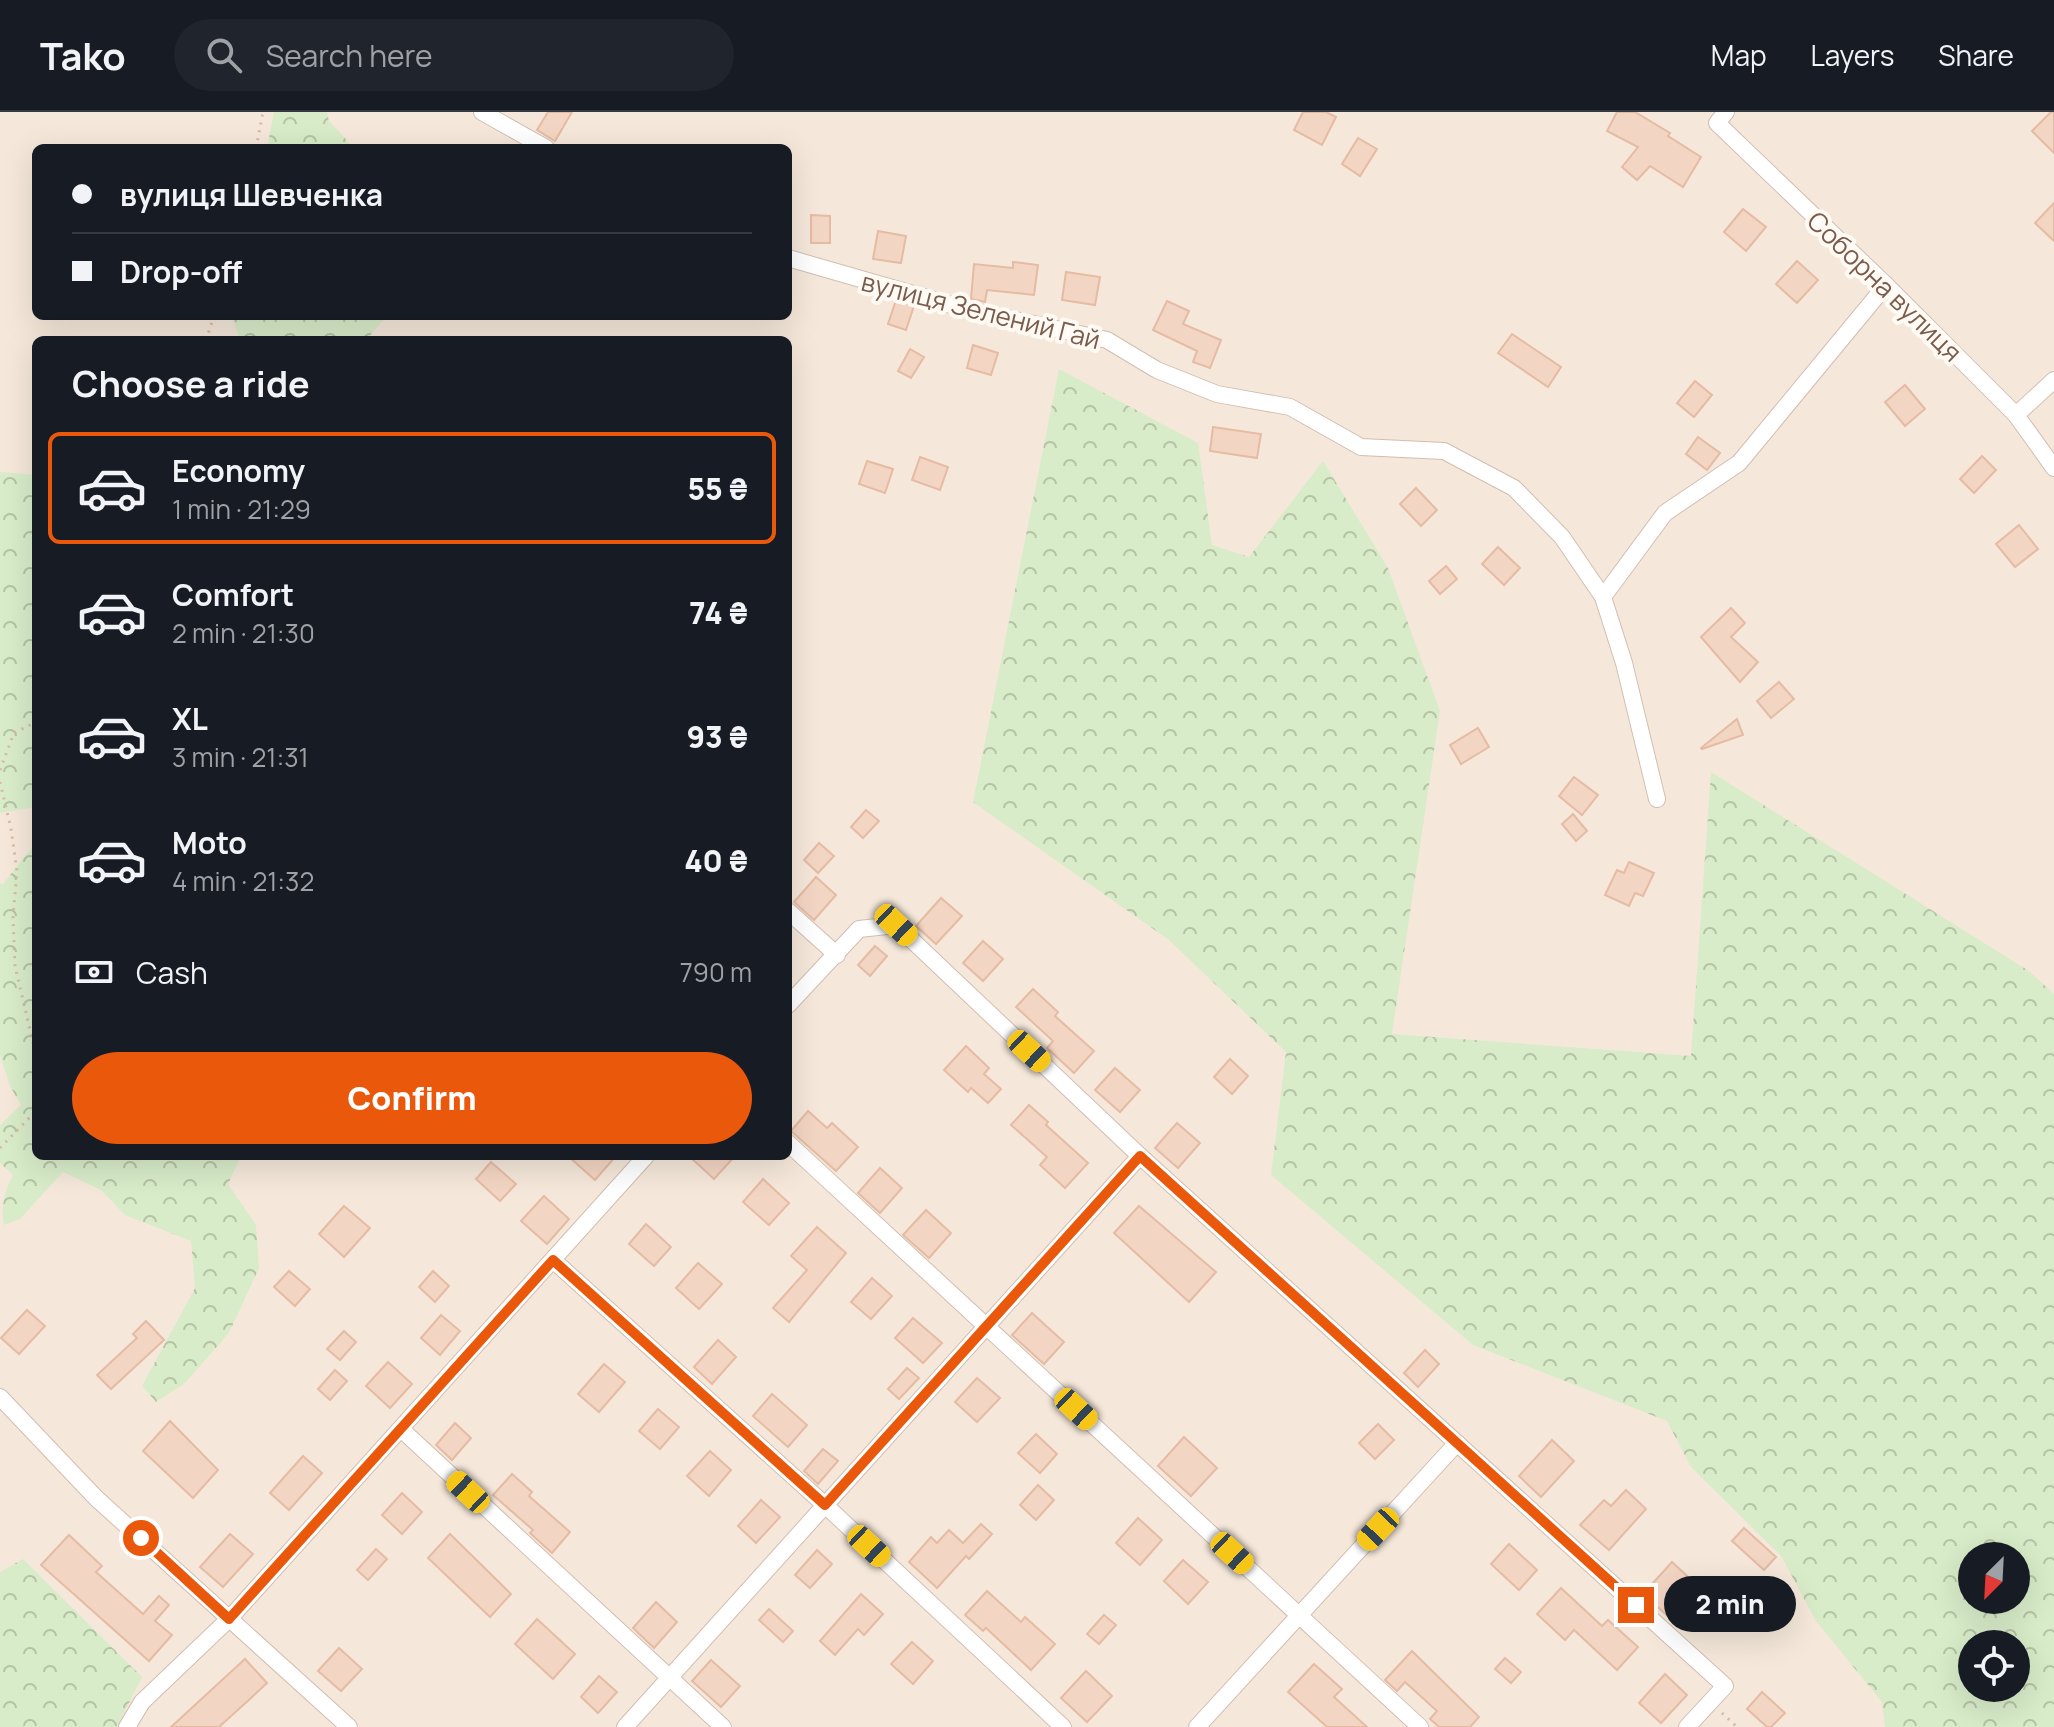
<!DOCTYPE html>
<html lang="en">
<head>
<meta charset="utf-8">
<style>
  :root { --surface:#171b24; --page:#20242c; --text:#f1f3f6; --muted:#9ea1a6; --line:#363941; --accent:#ea580c }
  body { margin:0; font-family:Manrope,sans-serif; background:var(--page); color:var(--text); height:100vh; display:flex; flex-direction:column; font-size:30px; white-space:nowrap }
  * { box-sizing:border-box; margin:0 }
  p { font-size:26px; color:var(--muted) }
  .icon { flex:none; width:44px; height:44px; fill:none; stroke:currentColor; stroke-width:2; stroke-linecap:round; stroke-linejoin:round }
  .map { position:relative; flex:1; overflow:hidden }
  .details { position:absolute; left:32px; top:224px; width:760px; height:824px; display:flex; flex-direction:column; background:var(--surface); border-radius:12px; box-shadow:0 8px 32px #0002 }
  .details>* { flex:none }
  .hud { position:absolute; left:32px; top:32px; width:760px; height:176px; border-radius:12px; box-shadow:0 8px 32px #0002; display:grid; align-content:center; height:176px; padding:0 40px; background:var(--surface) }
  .needle { width:52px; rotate:204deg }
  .fabs { position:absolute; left:1958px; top:1430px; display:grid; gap:16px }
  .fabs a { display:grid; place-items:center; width:72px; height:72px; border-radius:50%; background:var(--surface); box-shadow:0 8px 32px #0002; font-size:40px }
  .end { position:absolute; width:36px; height:36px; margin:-18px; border:10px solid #ea580c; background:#fff; box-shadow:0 0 0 4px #fff }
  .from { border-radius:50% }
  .bubble { position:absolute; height:56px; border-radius:28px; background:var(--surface); box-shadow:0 8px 32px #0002; font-size:26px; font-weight:800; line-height:56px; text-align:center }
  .car { position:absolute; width:24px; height:48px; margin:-24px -12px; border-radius:10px; box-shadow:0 0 6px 2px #0007; background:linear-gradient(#f5c518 24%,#345 0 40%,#f5c518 0 76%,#345 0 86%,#f5c518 0) }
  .hud b { display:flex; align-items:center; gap:28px; height:76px; font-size:30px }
  .hud b+b { border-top:2px solid var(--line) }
  .hud i { width:20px; height:20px; background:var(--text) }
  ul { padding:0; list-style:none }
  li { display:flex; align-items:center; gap:24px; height:112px; margin:0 16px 12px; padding:0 24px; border:4px solid transparent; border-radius:12px }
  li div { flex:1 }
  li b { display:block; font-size:30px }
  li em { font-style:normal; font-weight:800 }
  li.current { border-color:var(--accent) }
  li>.icon { width:72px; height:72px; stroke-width:1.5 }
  h2 { padding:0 40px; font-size:36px; line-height:96px }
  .pay { display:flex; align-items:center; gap:20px; height:88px; padding:0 40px; font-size:30px }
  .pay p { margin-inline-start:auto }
  .primary-button { display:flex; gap:16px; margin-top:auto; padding:16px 40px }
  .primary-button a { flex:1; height:92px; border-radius:48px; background:var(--accent); color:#fff; font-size:32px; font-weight:800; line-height:92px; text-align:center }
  header { display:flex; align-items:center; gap:48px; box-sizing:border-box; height:112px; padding:0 40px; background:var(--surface); border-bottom:2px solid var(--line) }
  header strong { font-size:38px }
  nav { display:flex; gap:44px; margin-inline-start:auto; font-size:28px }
  .search { width:560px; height:72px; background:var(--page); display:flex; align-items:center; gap:20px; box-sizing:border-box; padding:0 28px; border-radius:44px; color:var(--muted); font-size:30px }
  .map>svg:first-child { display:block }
</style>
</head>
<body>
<header>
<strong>Tako</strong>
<div class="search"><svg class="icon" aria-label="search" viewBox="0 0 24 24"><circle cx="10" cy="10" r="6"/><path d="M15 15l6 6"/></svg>Search here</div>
<nav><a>Map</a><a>Layers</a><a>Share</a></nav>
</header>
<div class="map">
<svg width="2054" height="1615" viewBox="0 0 2054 1615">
  <defs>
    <pattern id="forest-crowns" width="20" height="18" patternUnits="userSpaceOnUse" patternTransform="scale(2)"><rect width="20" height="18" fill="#d8ecc9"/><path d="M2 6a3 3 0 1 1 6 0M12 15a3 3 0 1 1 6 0" fill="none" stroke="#b4c2a5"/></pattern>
  </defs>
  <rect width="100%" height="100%" fill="#fdf6ec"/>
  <path fill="#f5e8da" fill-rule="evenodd" d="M 0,0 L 2054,0 L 2054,1615 L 126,1615 L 23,1448 L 0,1460 ZM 36,36 L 788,36 L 788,204 L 36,204 ZM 36,228 L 788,228 L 788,1044 L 36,1044 ZM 1972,1444 L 2016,1444 L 2016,1488 L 1972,1488 ZM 1972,1532 L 2016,1532 L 2016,1576 L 1972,1576 Z"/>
  <g fill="url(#forest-crowns)" fill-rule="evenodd">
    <path d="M 274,0 L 327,0 L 329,9 L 354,36 L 267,36 Z"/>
    <path d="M 232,204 L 387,204 L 366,228 L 240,228 Z"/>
    <path d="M 1059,257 L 1198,331 L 1212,433 L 1249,445 L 1323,349 L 1388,456 L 1440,599 L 1392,922 L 1691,944 L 1711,660 L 2029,859 L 2054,882 L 2054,1615 L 1885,1615 L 1882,1590 L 1816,1509 L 1781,1444 L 1691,1355 L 1667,1309 L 1473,1233 L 1271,1063 L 1286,940 L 1169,828 L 973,690 ZM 1972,1444 L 2016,1444 L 2016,1488 L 1972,1488 ZM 1972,1532 L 2016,1532 L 2016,1576 L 1972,1576 Z"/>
    <path d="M 0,360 L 36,363 L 36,695 L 0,701 Z"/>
    <path d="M 36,730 L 36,1044 L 241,1044 L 228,1072 L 256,1113 L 259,1156 L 229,1221 L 185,1271 L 156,1290 L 142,1274 L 195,1176 L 191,1129 L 125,1103 L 101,1078 L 63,1060 L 20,1107 L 4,1113 C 0,1096 5,1078 13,1063 L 0,1051 L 0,1013 L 21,993 L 10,974 L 0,943 L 0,771 L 3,772 Z"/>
    <path d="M 23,1447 L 142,1565 L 120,1609 L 126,1615 L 0,1615 L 0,1460 Z"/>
  </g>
  <g fill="#f3d5c3" stroke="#e6bba3" stroke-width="2">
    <path d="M 548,0 L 572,0 L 555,29 L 537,18 Z"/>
    <path d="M 1303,0 L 1326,0 L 1336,5 L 1322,33 L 1294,18 Z"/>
    <path d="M 1617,0 L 1635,0 L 1670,21 L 1668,24 L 1701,45 L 1683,75 L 1650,54 L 1637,68 L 1622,55 L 1638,35 L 1607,19 Z"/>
    <path d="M 2051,0 L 2054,0 L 2054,41 L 2032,19 Z"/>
    <path d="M 1358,26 L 1377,37 L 1360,64 L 1342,52 Z"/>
    <path d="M 2054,91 L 2054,129 L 2035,111 Z"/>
    <path d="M 1743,97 L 1766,115 L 1746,139 L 1724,120 Z"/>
    <path d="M 811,103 L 830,104 L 830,131 L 811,131 Z"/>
    <path d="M 878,119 L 906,124 L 901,151 L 873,147 Z"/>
    <path d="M 1797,149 L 1818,168 L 1797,191 L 1776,172 Z"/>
    <path d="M 1013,150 L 1038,153 L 1034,183 L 987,178 L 985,190 L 971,187 L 974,152 L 1013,156 Z"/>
    <path d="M 1066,160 L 1100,165 L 1095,193 L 1062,188 Z"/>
    <path d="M 896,188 L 914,194 L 906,218 L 888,212 Z"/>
    <path d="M 1167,189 L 1189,199 L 1183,212 L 1221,228 L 1210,256 L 1193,250 L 1197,239 L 1153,218 Z"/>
    <path d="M 1512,222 L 1561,255 L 1548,275 L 1498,241 Z"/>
    <path d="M 973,233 L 998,241 L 991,263 L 967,256 Z"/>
    <path d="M 910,237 L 924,245 L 911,266 L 898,259 Z"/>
    <path d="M 1695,269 L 1712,283 L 1694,305 L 1677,291 Z"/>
    <path d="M 1905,273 L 1925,297 L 1905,314 L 1885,290 Z"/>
    <path d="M 1213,315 L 1261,322 L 1257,346 L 1210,339 Z"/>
    <path d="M 1698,325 L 1720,341 L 1707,358 L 1686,342 Z"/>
    <path d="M 1982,344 L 1996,358 L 1974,381 L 1960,367 Z"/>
    <path d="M 920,345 L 948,355 L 940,378 L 912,368 Z"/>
    <path d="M 867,349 L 893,357 L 885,381 L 859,372 Z"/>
    <path d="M 1416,376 L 1437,398 L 1421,414 L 1400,392 Z"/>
    <path d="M 2019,413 L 2038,437 L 2015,455 L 1996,432 Z"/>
    <path d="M 1498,435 L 1520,456 L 1504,473 L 1482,452 Z"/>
    <path d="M 1446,454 L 1457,467 L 1440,482 L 1429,469 Z"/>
    <path d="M 1731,496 L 1745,511 L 1731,525 L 1758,550 L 1740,570 L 1701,525 Z"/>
    <path d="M 1779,570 L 1794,587 L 1771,606 L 1757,589 Z"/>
    <path d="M 1737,607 L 1743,623 L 1702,637 L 1701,636 Z"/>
    <path d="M 1478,616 L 1489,635 L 1461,652 L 1450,633 Z"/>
    <path d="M 1574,665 L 1598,683 L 1582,703 L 1559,684 Z"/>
    <path d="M 866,698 L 879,709 L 863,726 L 851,715 Z"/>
    <path d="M 1573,702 L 1587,719 L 1576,729 L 1562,712 Z"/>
    <path d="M 819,731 L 834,744 L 818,761 L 804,748 Z"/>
    <path d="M 1629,750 L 1654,761 L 1643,784 L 1635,781 L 1629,794 L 1605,783 L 1617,758 L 1624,761 Z"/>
    <path d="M 816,765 L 836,783 L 814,808 L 794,790 Z"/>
    <path d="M 941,786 L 962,804 L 936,832 L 916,814 Z"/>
    <path d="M 983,829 L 1003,847 L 983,869 L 963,851 Z"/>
    <path d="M 875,834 L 887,844 L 870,864 L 858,853 Z"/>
    <path d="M 1033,877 L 1058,900 L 1055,904 L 1094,939 L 1074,961 L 1047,936 L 1053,929 L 1016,895 Z"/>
    <path d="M 966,934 L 989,956 L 984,962 L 1001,977 L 988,991 L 971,976 L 968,980 L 944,958 Z"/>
    <path d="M 1230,947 L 1248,964 L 1232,982 L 1214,965 Z"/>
    <path d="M 1115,956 L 1140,978 L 1120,1000 L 1095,978 Z"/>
    <path d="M 1029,993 L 1048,1010 L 1046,1013 L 1088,1051 L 1065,1076 L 1040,1053 L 1047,1045 L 1011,1013 Z"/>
    <path d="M 808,999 L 827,1016 L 832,1011 L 858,1035 L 836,1059 L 791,1019 Z"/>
    <path d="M 1177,1011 L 1200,1031 L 1178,1056 L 1155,1036 Z"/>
    <path d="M 568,1044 L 616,1044 L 595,1068 Z"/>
    <path d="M 689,1044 L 735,1044 L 714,1067 Z"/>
    <path d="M 491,1050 L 516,1072 L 500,1089 L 476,1067 Z"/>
    <path d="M 880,1056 L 902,1076 L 880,1101 L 858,1081 Z"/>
    <path d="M 763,1067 L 789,1091 L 769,1113 L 743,1090 Z"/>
    <path d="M 544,1084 L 569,1107 L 547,1132 L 521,1109 Z"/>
    <path d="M 344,1094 L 370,1116 L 344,1145 L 319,1122 Z"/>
    <path d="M 1139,1094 L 1216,1160 L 1189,1190 L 1114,1121 Z"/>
    <path d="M 926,1098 L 951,1121 L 929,1146 L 903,1123 Z"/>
    <path d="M 646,1112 L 671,1135 L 654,1154 L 629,1132 Z"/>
    <path d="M 817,1115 L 846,1141 L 789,1210 L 773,1196 L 807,1158 L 791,1144 Z"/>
    <path d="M 698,1151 L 722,1172 L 699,1197 L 676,1176 Z"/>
    <path d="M 289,1159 L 310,1177 L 295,1194 L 274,1175 Z"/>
    <path d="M 433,1159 L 449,1174 L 435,1190 L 419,1175 Z"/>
    <path d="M 872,1166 L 892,1184 L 871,1207 L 851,1190 Z"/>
    <path d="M 27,1198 L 45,1214 L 19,1242 L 1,1226 Z"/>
    <path d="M 1032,1201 L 1064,1230 L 1044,1252 L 1012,1223 Z"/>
    <path d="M 441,1203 L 460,1219 L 440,1243 L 421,1226 Z"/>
    <path d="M 913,1206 L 942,1231 L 923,1251 L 895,1226 Z"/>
    <path d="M 146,1209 L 164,1228 L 111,1277 L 97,1263 L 137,1226 L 133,1222 Z"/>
    <path d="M 344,1219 L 356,1230 L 340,1248 L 327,1237 Z"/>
    <path d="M 718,1228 L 736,1245 L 712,1272 L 694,1255 Z"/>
    <path d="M 1425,1238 L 1439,1252 L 1418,1275 L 1404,1261 Z"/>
    <path d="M 388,1250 L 412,1272 L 390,1296 L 366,1274 Z"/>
    <path d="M 604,1252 L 625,1270 L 599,1300 L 578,1282 Z"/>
    <path d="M 907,1256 L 919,1266 L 899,1287 L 888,1277 Z"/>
    <path d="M 335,1258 L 347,1269 L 330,1288 L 318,1277 Z"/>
    <path d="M 977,1266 L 1000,1286 L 977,1310 L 955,1290 Z"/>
    <path d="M 772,1282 L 807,1313 L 788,1335 L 753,1304 Z"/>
    <path d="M 658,1297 L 679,1315 L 660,1337 L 639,1319 Z"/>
    <path d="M 170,1309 L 218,1358 L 193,1386 L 143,1339 Z"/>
    <path d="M 455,1311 L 471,1326 L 452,1348 L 436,1333 Z"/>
    <path d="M 1378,1312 L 1394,1328 L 1375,1347 L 1359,1331 Z"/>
    <path d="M 1036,1322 L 1057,1342 L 1040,1361 L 1018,1341 Z"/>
    <path d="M 1184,1325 L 1217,1356 L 1191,1384 L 1158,1354 Z"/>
    <path d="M 1552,1328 L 1574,1349 L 1541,1385 L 1519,1364 Z"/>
    <path d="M 823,1337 L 838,1349 L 818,1372 L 804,1359 Z"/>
    <path d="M 710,1339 L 731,1358 L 709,1384 L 687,1364 Z"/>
    <path d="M 303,1344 L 322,1361 L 289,1398 L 270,1381 Z"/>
    <path d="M 512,1362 L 532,1380 L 529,1384 L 570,1420 L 552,1441 L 530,1421 L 533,1418 L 493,1383 Z"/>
    <path d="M 1038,1373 L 1054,1388 L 1036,1408 L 1020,1393 Z"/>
    <path d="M 1626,1378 L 1646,1397 L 1609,1438 L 1580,1413 L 1604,1388 L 1611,1394 Z"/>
    <path d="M 402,1381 L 422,1400 L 402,1422 L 382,1403 Z"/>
    <path d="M 761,1388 L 780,1405 L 756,1431 L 738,1414 Z"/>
    <path d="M 1138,1406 L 1162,1428 L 1140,1453 L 1116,1431 Z"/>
    <path d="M 981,1412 L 992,1422 L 969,1447 L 966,1444 L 937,1476 L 909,1450 L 931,1425 L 937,1431 L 949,1418 L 963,1431 Z"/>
    <path d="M 1744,1416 L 1776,1445 L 1764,1458 L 1732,1429 Z"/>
    <path d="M 230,1422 L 253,1442 L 223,1475 L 200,1455 Z"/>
    <path d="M 450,1422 L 511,1482 L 490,1505 L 428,1446 Z"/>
    <path d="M 69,1423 L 102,1454 L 96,1460 L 143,1502 L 159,1484 L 169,1493 L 155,1509 L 172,1523 L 149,1549 L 41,1453 Z"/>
    <path d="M 1509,1432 L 1537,1458 L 1519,1478 L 1491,1452 Z"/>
    <path d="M 376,1437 L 387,1447 L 368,1468 L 357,1458 Z"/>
    <path d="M 817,1438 L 832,1452 L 810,1476 L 795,1463 Z"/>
    <path d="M 1183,1448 L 1208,1470 L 1188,1492 L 1164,1469 Z"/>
    <path d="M 1672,1450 L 1698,1474 L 1669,1505 L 1643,1482 Z"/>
    <path d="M 1561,1476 L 1602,1514 L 1608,1508 L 1638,1535 L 1617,1558 L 1574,1518 L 1565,1528 L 1537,1502 Z"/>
    <path d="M 987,1479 L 1021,1510 L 1025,1505 L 1055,1532 L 1031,1558 L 986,1516 L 983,1519 L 965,1503 Z"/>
    <path d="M 861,1482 L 883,1502 L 864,1523 L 858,1517 L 835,1543 L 820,1529 Z"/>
    <path d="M 656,1490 L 677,1510 L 654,1536 L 633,1516 Z"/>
    <path d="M 769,1497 L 793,1519 L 783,1530 L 759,1508 Z"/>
    <path d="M 1104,1503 L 1116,1513 L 1099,1532 L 1087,1522 Z"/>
    <path d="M 537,1507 L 575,1542 L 553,1567 L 515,1532 Z"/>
    <path d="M 912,1530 L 933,1549 L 913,1572 L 891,1552 Z"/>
    <path d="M 339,1536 L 362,1557 L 341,1579 L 318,1559 Z"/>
    <path d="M 1412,1539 L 1479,1605 L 1470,1615 L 1439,1615 L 1430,1607 L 1437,1599 L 1405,1570 L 1397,1579 L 1385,1568 Z"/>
    <path d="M 1505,1546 L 1521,1560 L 1511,1571 L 1495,1557 Z"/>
    <path d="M 245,1547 L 267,1571 L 251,1586 L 219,1615 L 171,1615 Z"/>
    <path d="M 711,1548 L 740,1574 L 721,1595 L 692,1569 Z"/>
    <path d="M 1314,1552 L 1342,1577 L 1334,1585 L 1367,1615 L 1327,1615 L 1288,1580 Z"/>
    <path d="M 1086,1559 L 1112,1584 L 1087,1610 L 1061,1586 Z"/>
    <path d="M 1665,1562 L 1687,1583 L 1661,1611 L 1639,1591 Z"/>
    <path d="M 599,1564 L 617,1580 L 598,1601 L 581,1585 Z"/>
    <path d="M 1762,1580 L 1785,1601 L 1771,1615 L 1767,1615 L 1747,1597 Z"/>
  </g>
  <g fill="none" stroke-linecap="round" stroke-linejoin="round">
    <g stroke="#d1beb0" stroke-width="18">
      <g id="street">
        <path d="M 482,0 L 546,36"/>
        <path d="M 1726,0 L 1717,11 L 1886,173 L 2016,303 L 2054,356"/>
        <path d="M 788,146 L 965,197 L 1107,228 L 1157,258 L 1217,282 L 1290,295 L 1361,335 L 1444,339 L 1514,376 L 1562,425 L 1603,485 L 1624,551 L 1657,687"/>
        <path d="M 2016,303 L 2054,268"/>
        <path d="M 1603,485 L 1665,401 L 1739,351 L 1886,173"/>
        <path d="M 788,799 L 837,843"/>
        <path d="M 788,893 L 859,817 L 896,813 L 1140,1044 L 1725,1574 L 1687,1615"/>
        <path d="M 788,1031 L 1420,1615"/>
        <path d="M 553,1148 L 825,1393 L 1063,1615"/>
        <path d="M 0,1285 L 96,1386 L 349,1615"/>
        <path d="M 401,1317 L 723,1615"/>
        <path d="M 127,1615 L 142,1590 L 229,1507 L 646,1044"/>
        <path d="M 625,1615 L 1140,1044"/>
        <path d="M 1197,1615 L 1457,1331"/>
      </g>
    </g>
    <g stroke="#d9b8a5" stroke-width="3" stroke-dasharray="2 6" stroke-linecap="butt">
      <path d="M 256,36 L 263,0"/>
      <path d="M 206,228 L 214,204"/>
      <path d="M 0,658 L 14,621 L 36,610"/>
      <path d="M 0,670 L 11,717 L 17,759 L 13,805 L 15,854 L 36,943"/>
      <path d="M 0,1036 L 36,999"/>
      <path d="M 1722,1601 L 1737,1615"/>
    </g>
    <use href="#street" stroke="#fff" stroke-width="16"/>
  </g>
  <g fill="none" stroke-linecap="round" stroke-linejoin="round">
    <path stroke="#ea580c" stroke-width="10" d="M 141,1426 L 229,1507 L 553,1148 L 825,1393 L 1140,1044 L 1636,1493"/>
  </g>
  <g text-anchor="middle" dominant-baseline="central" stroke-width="8" stroke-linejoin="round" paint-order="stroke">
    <g font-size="26" fill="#7a5c4d" stroke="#fffaf3">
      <text transform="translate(1885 174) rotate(44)">Соборна вулиця</text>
      <text transform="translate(981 198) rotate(14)">вулиця Зелений Гай</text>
    </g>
  </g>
</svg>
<div class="fabs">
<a><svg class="needle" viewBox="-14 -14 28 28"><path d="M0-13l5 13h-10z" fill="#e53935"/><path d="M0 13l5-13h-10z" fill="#9ea1a6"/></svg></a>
<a><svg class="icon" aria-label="locate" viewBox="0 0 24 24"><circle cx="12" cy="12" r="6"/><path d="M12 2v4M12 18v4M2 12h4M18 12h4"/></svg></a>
</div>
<i class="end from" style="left:141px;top:1426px"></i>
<i class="end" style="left:1636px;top:1493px"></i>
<div class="bubble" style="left:1664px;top:1464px;width:132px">2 min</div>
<i class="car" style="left:896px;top:813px;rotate:133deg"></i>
<i class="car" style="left:1029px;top:939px;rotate:133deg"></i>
<i class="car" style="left:1076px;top:1297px;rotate:133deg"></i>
<i class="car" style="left:468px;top:1380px;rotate:313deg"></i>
<i class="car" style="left:1378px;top:1417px;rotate:223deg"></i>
<i class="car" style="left:869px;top:1434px;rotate:133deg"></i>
<i class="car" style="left:1232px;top:1441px;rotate:133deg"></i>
<div class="hud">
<b><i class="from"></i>вулиця Шевченка</b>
<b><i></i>Drop-off</b>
</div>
<section class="details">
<h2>Choose a ride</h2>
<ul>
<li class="current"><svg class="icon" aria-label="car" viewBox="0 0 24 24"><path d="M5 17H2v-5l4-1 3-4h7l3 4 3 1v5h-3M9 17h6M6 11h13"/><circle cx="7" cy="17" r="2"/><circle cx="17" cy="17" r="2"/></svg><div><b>Economy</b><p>1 min · 21:29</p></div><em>55 ₴</em></li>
<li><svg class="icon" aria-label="car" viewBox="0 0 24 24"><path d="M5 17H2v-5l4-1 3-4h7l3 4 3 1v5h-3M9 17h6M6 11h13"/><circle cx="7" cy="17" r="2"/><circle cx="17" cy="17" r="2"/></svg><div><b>Comfort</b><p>2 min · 21:30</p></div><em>74 ₴</em></li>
<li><svg class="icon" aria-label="car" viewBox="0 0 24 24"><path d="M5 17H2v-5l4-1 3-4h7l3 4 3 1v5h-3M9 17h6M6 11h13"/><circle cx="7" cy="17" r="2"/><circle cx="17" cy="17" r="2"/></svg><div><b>XL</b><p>3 min · 21:31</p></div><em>93 ₴</em></li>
<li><svg class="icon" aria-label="car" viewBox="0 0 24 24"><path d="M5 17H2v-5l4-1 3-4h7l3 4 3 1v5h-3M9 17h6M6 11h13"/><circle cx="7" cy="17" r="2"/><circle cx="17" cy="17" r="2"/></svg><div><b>Moto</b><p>4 min · 21:32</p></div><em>40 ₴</em></li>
</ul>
<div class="pay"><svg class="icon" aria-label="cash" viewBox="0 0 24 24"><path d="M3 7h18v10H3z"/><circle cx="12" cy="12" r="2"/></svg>Cash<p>790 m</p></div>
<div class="primary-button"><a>Confirm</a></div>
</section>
</div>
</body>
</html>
